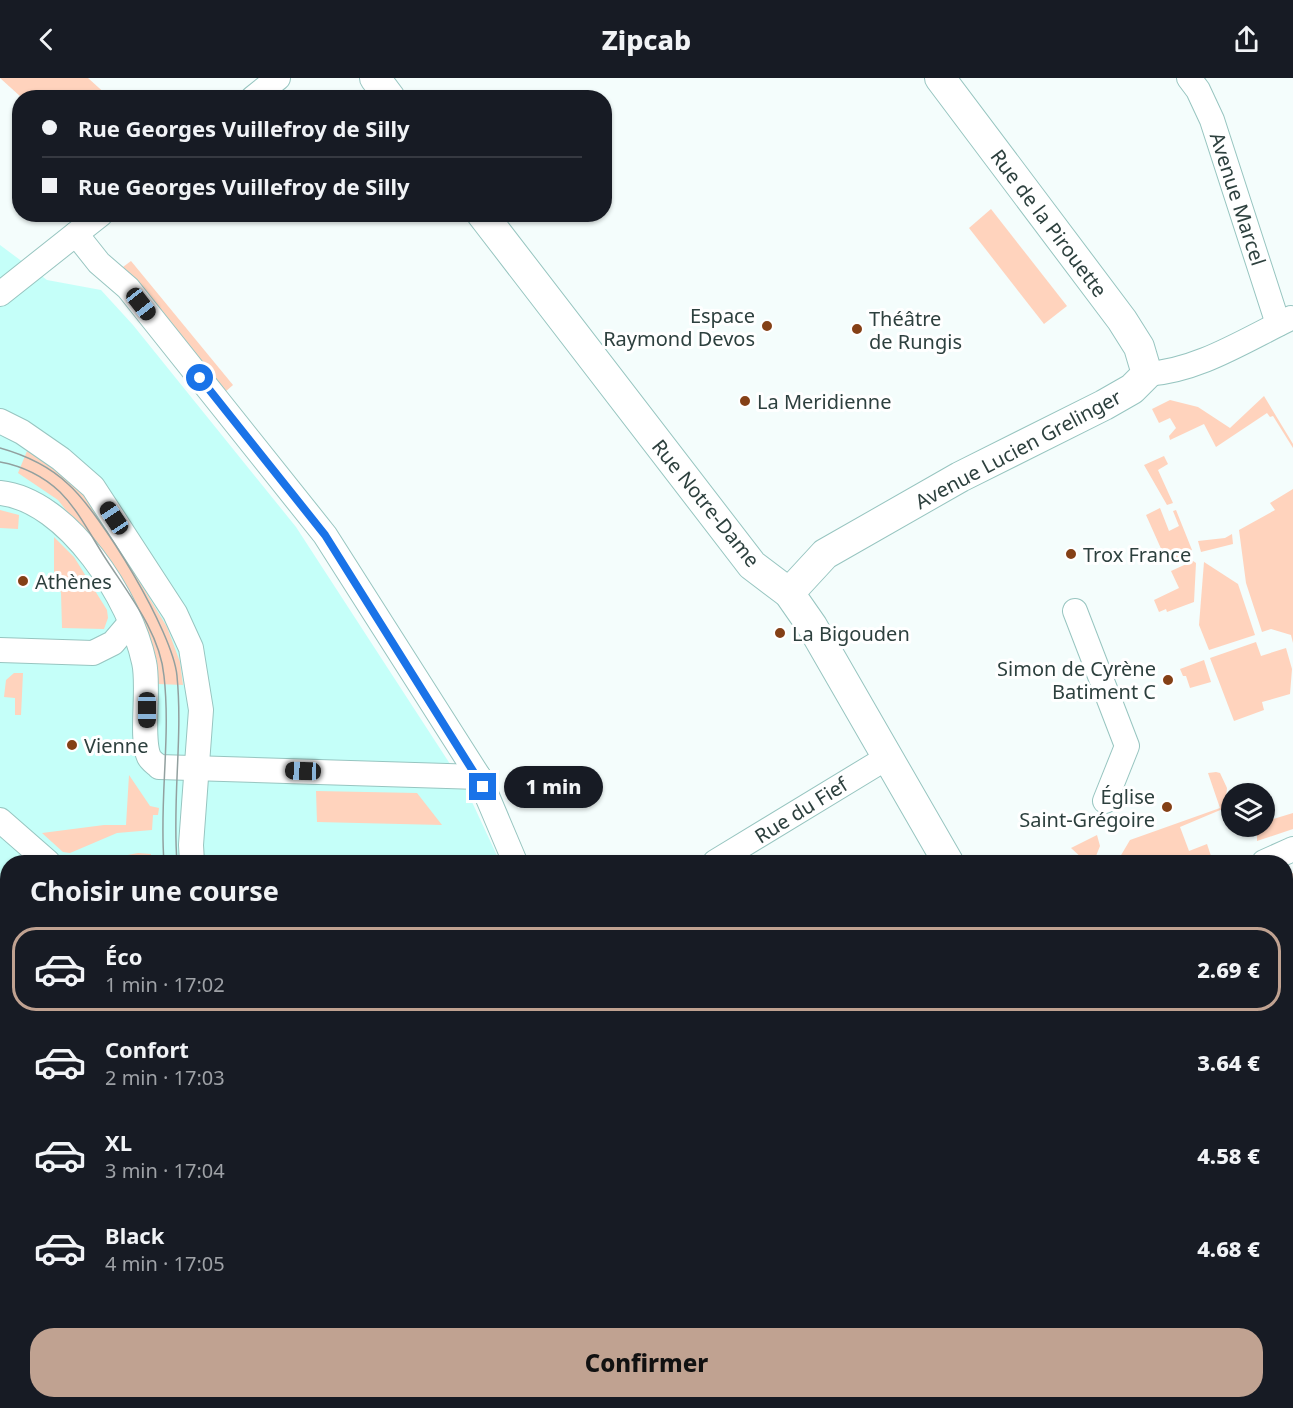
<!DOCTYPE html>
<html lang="fr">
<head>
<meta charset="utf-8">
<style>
  :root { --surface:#171b24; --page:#242831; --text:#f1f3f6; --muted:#9ea1a6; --line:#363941; --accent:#c0a291 }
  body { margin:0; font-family:"Noto Sans",sans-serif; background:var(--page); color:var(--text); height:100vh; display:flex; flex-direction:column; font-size:22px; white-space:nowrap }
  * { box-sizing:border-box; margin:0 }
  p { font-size:20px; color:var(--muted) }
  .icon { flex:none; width:33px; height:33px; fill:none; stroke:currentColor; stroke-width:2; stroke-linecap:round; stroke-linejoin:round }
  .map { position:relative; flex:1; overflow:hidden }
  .side { position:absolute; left:0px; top:777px; width:1293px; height:554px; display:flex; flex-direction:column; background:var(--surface); border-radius:24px 24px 0 0; box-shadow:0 2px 4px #0004 }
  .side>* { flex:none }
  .hud { position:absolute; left:12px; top:12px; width:600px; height:132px; border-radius:24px; box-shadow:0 2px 4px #0004; display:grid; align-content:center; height:132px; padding:0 30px; background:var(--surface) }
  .tools { position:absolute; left:1221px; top:705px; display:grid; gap:12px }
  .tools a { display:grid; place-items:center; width:54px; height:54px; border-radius:50%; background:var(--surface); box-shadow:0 2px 4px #0004; font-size:30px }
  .end { position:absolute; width:27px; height:27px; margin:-14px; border:8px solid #1a73e8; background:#fff; box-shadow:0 0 0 3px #fff }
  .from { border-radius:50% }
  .bubble { position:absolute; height:42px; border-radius:21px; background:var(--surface); box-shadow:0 2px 4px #0004; font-size:20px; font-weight:800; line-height:42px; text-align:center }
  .car { position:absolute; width:18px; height:36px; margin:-18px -9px; border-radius:8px; box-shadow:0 0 4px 2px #0007; background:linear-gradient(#222 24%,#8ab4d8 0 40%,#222 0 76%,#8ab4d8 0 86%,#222 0) }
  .hud b { display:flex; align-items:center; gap:21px; height:57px; font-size:22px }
  .hud b+b { border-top:2px solid var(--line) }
  .hud i { width:15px; height:15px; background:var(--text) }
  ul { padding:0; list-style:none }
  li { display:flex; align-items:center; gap:18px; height:84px; margin:0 12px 9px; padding:0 18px; border:3px solid transparent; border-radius:24px }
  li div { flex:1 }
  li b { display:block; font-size:22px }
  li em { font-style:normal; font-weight:800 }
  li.on { border-color:var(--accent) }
  li>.icon { width:54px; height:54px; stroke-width:1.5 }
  h2 { padding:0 30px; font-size:27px; line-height:72px }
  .button { display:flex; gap:12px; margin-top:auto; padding:12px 30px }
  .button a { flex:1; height:69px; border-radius:24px; background:var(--accent); color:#111; font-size:24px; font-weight:800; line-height:69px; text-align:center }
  header { display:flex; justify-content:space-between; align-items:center; height:78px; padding:0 30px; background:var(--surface); font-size:27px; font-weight:800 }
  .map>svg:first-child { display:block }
</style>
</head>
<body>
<header><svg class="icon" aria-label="back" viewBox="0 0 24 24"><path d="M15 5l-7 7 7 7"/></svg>Zipcab<svg class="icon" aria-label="share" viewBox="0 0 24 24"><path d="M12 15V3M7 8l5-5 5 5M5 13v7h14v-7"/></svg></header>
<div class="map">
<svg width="1293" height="1330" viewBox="0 0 1293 1330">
  <rect width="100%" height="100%" fill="#f4fdfc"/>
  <path fill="#c5fff9" d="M 0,167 L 47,202 L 101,212 L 133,247 L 296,449 L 465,709 L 500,784 L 8,784 L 8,1323 L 1163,1323 L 1164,1330 L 0,1330 Z"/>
  <g fill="#ffd3bd">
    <path d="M 0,0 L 88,0 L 109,19 L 21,19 Z"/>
    <path d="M 991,131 L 1067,228 L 1044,246 L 969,150 Z"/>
    <path d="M 131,183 L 233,307 L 225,314 L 123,189 Z"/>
    <path d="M 1264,318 L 1293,366 L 1293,370 L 1273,338 L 1270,339 L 1267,335 L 1216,369 L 1204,346 L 1170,362 L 1169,358 L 1176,350 L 1170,340 L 1159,345 L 1152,331 L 1170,322 L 1198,329 L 1230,350 Z"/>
    <path d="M 27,373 L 35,376 L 86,416 L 167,549 L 180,584 L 183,607 L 158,606 L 147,562 L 87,459 L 58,422 L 18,395 Z"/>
    <path d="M 1164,378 L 1168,386 L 1158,392 L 1173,425 L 1167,427 L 1144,387 Z"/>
    <path d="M 1293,411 L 1293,565 L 1291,557 L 1271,551 L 1262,554 L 1246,505 L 1239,452 L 1275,432 L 1270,425 Z"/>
    <path d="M 1160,430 L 1169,453 L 1179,448 L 1173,433 L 1176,432 L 1192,472 L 1167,484 L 1146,437 Z"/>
    <path d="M 0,432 L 19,437 L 18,451 L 0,450 Z"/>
    <path d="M 1232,456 L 1233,466 L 1201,474 L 1198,463 L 1225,460 Z"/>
    <path d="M 54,459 L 74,479 L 107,532 L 108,540 L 104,551 L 62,550 L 61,515 L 59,510 L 54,509 Z"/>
    <path d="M 1193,483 L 1196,485 L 1194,524 L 1167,534 L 1166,531 L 1159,534 L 1154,522 L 1179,510 L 1171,493 Z"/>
    <path d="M 1204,484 L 1238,506 L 1255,557 L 1209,572 L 1199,547 Z"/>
    <path d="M 1256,564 L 1261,578 L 1286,570 L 1292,591 L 1290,616 L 1262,624 L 1264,632 L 1234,643 L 1210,580 Z"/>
    <path d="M 1204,582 L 1211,604 L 1190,610 L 1186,598 L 1183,598 L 1180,591 Z"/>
    <path d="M 14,595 L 23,595 L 21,637 L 15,637 L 15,620 L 4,619 L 6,602 Z"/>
    <path d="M 1216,694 L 1220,695 L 1227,710 L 1225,730 L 1180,749 L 1189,773 L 1207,766 L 1212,781 L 1206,784 L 1117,784 L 1130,762 L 1220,730 L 1208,695 Z"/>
    <path d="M 129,697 L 150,728 L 159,730 L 158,737 L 153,737 L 152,752 L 117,755 L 70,775 L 63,774 L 42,755 L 104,747 L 126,747 Z"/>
    <path d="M 316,713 L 417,715 L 442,747 L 317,744 Z"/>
    <path d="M 1265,728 L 1270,742 L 1293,735 L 1293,751 L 1257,763 L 1257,750 L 1269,749 Z"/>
    <path d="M 1097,757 L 1100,768 L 1094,783 L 1084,782 L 1071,770 Z"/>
    <path d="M 138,775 L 151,776 L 151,784 L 103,784 L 112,780 Z"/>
    <path d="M 1293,795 L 1293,1330 L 1225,1330 L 1223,1323 L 1286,1323 L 1286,799 Z"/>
    <path d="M 0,1131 L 7,1132 L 7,1185 L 7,1170 L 0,1170 Z"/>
    <path d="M 326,1323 L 370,1323 L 366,1330 L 336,1330 Z"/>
    <path d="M 550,1323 L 577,1323 L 570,1330 L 550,1330 Z"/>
    <path d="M 619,1323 L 649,1323 L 654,1330 L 624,1330 Z"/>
    <path d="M 681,1323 L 694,1323 L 697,1327 L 704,1323 L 721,1323 L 727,1330 L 686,1330 Z"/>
  </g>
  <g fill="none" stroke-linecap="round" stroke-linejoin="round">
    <g stroke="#97c5c0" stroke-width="26">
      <g id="minor">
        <path d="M 1189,0 L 1198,12 L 1212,42 L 1278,246"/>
        <path d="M 253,20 L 278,0"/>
        <path d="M 76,156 L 99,185 L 128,210 L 325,457 L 479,699 L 515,784"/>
        <path d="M 0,216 L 101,136"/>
        <path d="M 1147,296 C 1198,293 1245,262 1291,240"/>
        <path d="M 0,343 L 22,354 L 61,381 L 93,409 L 175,535 L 191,570 L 201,632 L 191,767 L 192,784"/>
        <path d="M 0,415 C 68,422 131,522 144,584 C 150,609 140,659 149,679 C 151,683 156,686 159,689 L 479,699"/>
        <path d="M 1075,533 L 1127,668 L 1105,723"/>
        <path d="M 0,572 L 93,575 L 113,565 L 130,545"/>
        <path d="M 0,742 L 48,784"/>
        <path d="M 715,784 L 888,679"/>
        <path d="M 1264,784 L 1293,771"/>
        <path d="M 0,1295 L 8,1295"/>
        <path d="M 609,1323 L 615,1330"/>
        <path d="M 666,1323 L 671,1330"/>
      </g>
    </g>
    <g stroke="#97c5c0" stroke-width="32">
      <g id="tertiary">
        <path d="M 375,0 L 390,20"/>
        <path d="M 482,136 L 752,487 L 789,515 L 812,548 L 948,784"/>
        <path d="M 789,515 L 825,476 L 960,399 L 1104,327 L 1132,311 L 1147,296 L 1139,269 L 1122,242 L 940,0"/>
        <path d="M 1191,1323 L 1193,1330"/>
      </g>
    </g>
    <use href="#minor" stroke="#fff" stroke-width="24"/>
    <use href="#tertiary" stroke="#fff" stroke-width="30"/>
    <g stroke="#92a09f" stroke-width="1.5">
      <path d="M 0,370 C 25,377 49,388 68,406 C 101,435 173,554 177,598 C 183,660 172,722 177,784"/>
      <path d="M 0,384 C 22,388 43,398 60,414 C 78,432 90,456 104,478 C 127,514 160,554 164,598 C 171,660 159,723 164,784"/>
      <path d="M 625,1323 L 631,1330"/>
      <path d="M 642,1323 L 648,1330"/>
    </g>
  </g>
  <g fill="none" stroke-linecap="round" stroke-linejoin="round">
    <path stroke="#1a73e8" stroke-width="8" d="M 200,300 L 325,457 L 483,709"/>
  </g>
  <g fill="#844016" stroke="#fff" stroke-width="2">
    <circle cx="767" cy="248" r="6"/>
    <circle cx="857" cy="251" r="6"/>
    <circle cx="745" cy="323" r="6"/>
    <circle cx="1071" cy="476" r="6"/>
    <circle cx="23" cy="503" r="6"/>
    <circle cx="780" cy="555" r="6"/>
    <circle cx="1168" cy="602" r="6"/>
    <circle cx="72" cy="667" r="6"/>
    <circle cx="1167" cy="729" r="6"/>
  </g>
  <g text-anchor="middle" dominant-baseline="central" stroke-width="6" stroke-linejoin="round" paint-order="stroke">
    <g font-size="20" fill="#2d403e" stroke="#fff">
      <text transform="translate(1238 121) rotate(72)">Avenue Marcel</text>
      <text transform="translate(1049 145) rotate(53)">Rue de la Pirouette</text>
      <text transform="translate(1018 371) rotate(-28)">Avenue Lucien Grelinger</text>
      <text transform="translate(706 425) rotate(51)">Rue Notre-Dame</text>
      <text transform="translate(801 732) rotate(-32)">Rue du Fief</text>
    </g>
    <g font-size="20" fill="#2d403e" stroke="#fff" text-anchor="start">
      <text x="755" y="237" text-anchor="end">Espace<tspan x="755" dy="23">Raymond Devos</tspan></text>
      <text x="869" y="240">Théâtre<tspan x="869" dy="23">de Rungis</tspan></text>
      <text x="757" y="323">La Meridienne</text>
      <text x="1083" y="476">Trox France</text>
      <text x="35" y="503">Athènes</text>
      <text x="792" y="555">La Bigouden</text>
      <text x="1156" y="590" text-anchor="end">Simon de Cyrène<tspan x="1156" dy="23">Batiment C</tspan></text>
      <text x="84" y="667">Vienne</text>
      <text x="1155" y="718" text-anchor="end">Église<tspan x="1155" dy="23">Saint-Grégoire</tspan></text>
    </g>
  </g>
</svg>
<div class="tools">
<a><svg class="icon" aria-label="layers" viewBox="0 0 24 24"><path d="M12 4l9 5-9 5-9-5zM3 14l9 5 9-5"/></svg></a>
</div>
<i class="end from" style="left:200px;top:300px"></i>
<i class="end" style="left:483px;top:709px"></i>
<div class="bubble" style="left:504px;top:688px;width:99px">1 min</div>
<i class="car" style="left:141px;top:226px;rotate:142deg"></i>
<i class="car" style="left:114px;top:440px;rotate:326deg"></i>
<i class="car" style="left:147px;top:632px;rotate:180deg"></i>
<i class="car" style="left:303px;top:693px;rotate:272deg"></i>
<div class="hud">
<b><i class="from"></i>Rue Georges Vuillefroy de Silly</b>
<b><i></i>Rue Georges Vuillefroy de Silly</b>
</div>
<section class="side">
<h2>Choisir une course</h2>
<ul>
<li class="on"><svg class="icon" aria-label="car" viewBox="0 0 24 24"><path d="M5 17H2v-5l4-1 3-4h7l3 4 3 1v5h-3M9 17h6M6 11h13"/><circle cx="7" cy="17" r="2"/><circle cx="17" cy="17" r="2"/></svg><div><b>Éco</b><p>1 min · 17:02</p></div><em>2.69 €</em></li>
<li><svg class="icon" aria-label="car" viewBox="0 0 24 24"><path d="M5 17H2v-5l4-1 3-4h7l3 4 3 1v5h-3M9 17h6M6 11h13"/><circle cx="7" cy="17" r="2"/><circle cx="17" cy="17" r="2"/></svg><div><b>Confort</b><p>2 min · 17:03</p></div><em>3.64 €</em></li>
<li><svg class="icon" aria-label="car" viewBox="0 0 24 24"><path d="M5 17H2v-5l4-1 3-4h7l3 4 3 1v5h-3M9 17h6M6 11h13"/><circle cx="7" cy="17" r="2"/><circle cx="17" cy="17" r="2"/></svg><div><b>XL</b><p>3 min · 17:04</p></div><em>4.58 €</em></li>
<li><svg class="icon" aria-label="car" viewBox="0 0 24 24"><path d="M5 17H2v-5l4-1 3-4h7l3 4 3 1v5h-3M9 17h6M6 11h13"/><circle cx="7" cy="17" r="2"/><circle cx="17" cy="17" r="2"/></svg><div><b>Black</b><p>4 min · 17:05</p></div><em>4.68 €</em></li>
</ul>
<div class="button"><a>Confirmer</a></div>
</section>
</div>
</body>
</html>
